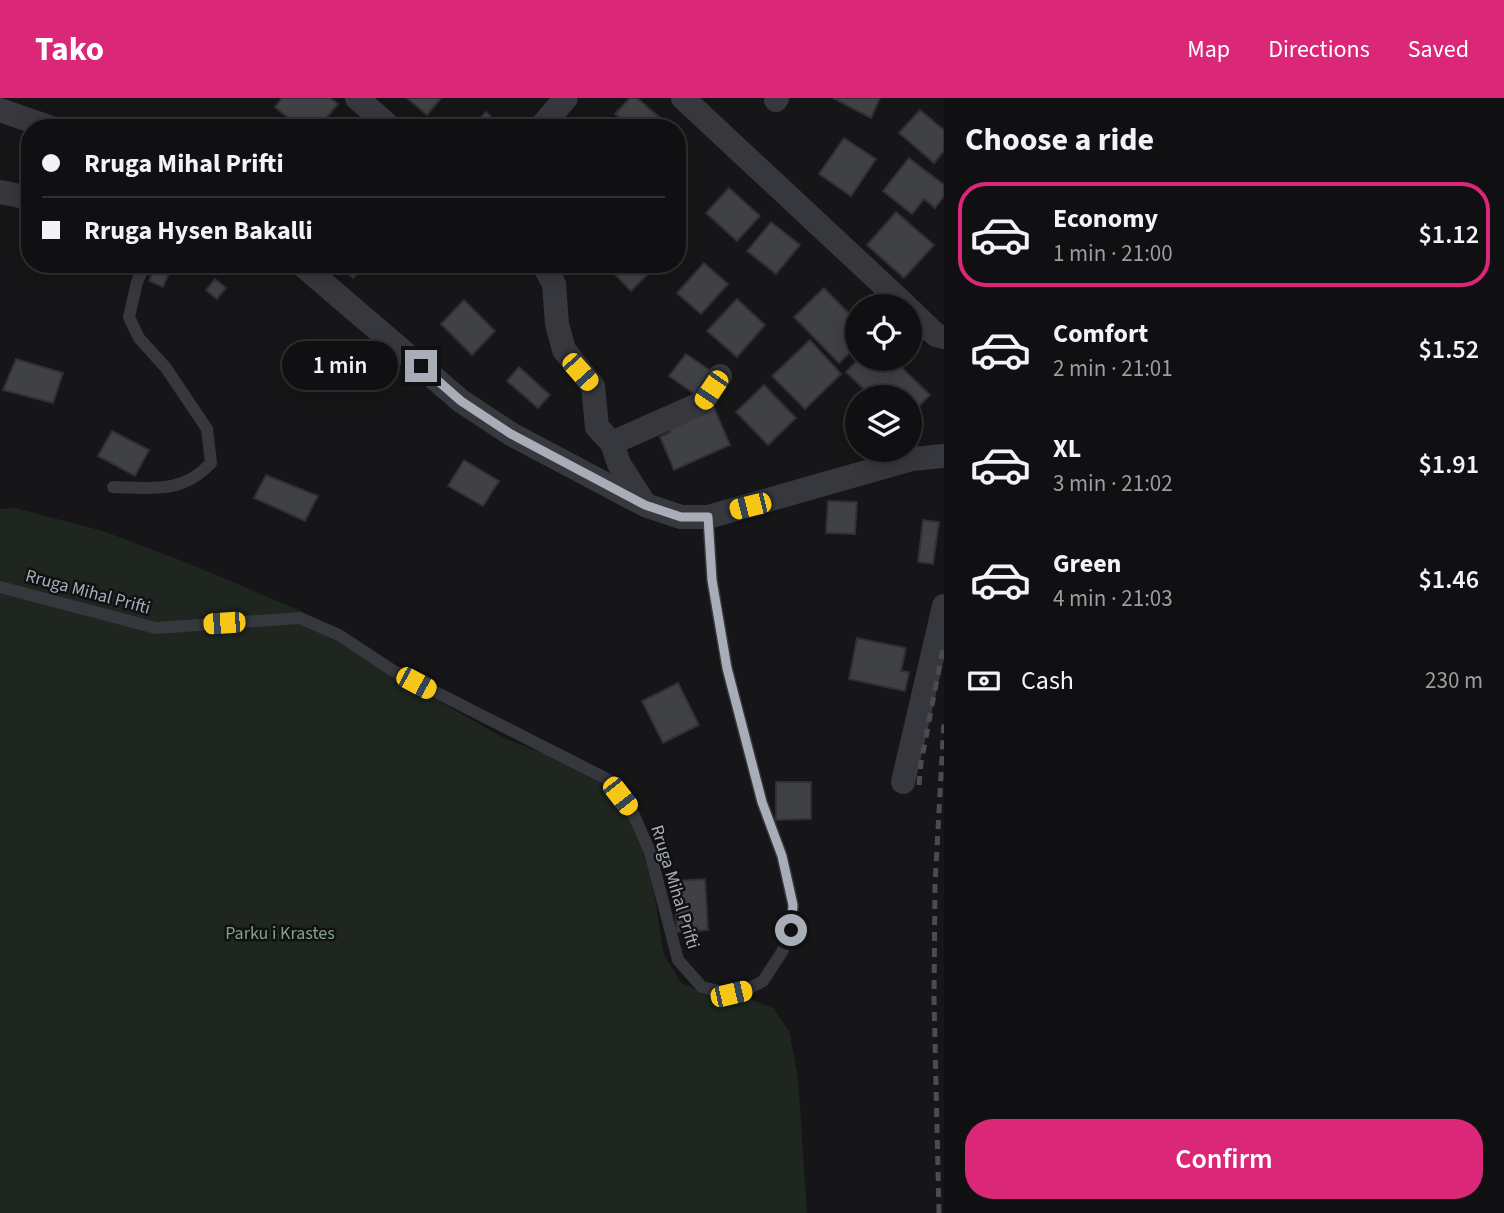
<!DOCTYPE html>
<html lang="en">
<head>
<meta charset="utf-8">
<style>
  :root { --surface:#101012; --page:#1e1e20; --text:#f1f3f6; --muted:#9c9d9f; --line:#303032; --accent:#db2777 }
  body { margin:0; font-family:"Source Sans 3",sans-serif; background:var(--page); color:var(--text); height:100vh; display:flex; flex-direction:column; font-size:26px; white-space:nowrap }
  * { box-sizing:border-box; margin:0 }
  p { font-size:23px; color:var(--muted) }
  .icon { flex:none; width:38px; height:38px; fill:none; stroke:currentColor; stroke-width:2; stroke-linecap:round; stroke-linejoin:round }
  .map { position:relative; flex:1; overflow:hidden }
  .side { display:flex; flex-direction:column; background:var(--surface); width:560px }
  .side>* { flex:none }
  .banner { position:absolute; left:21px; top:21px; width:665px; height:154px; border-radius:28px; box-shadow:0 4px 18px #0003,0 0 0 2px var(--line); display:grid; align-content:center; height:154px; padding:0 21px; background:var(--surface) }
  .fabs { position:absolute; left:845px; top:196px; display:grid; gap:14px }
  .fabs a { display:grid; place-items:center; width:77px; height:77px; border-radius:50%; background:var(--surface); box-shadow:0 4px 18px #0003,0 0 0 2px var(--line); font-size:35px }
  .end { position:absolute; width:32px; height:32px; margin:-16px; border:9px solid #a8adb8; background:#111; box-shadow:0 0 0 4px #111 }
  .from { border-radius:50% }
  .bubble { position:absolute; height:49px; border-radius:24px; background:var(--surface); box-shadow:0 4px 18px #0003,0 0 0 2px var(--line); font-size:23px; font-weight:600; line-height:49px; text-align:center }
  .car { position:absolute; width:21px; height:42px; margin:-21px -10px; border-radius:9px; box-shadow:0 0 5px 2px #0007; background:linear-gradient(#f5c518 24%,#345 0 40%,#f5c518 0 76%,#345 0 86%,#f5c518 0) }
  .banner b { display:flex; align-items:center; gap:24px; height:66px; font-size:26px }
  .banner b+b { border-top:2px solid var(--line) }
  .banner i { width:18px; height:18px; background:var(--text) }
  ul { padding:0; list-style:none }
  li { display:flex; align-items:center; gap:21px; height:105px; margin:0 14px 10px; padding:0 7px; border:4px solid transparent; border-radius:28px }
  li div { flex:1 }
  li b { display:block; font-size:26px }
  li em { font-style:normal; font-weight:600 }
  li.active { border-color:var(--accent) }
  li>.icon { width:63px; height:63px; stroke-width:1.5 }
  h2 { padding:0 21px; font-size:32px; line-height:84px }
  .pay { display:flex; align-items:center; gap:18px; height:77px; padding:0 21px; font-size:26px }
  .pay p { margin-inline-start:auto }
  .button { display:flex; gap:14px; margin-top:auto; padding:14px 21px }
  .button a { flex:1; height:80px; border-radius:28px; background:var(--accent); color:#fff; font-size:28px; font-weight:600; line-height:80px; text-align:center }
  header { display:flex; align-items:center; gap:42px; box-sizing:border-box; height:98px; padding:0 35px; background:var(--accent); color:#fff }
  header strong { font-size:33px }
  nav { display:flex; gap:38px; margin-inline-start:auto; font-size:24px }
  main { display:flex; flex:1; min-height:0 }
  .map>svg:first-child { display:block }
</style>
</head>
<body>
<header>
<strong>Tako</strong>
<nav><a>Map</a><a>Directions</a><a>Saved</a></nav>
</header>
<main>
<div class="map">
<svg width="944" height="1115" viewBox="0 0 944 1115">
  <rect width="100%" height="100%" fill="#161618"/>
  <path fill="#1e261f" d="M 15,410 L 103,433 L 190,466 L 303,514 L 392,577 L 506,641 L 577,668 L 605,686 L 629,717 L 647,752 L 664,857 L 681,885 L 710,897 L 752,902 L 773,910 L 789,933 L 798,979 L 807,1115 L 0,1115 L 0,411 Z"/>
  <g fill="#404145" stroke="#303034" stroke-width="2">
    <path d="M 282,0 L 330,0 L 338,6 L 318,30 L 300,30 L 275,9 Z"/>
    <path d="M 407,0 L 441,0 L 427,17 Z"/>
    <path d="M 630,0 L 637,0 L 664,23 L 658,30 L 632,30 L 615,16 Z"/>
    <path d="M 833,0 L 880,0 L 871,20 Z"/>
    <path d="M 920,12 L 944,32 L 944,53 L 934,65 L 899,35 Z"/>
    <path d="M 486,14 L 502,30 L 471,30 Z"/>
    <path d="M 844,40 L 876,61 L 851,98 L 819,76 Z"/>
    <path d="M 909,60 L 944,87 L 944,98 L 935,110 L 924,101 L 912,116 L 883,93 Z"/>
    <path d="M 729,90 L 760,118 L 737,143 L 706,115 Z"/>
    <path d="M 896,114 L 934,147 L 904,180 L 867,147 Z"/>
    <path d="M 771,124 L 800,147 L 776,176 L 747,153 Z"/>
    <path d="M 704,165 L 728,186 L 701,216 L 677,195 Z"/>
    <path d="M 339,166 L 366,166 L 353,180 Z"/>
    <path d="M 605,166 L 640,166 L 649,175 L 631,193 Z"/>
    <path d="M 155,169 L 169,175 L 163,189 L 149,183 Z"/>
    <path d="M 215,181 L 226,190 L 217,201 L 206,192 Z"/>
    <path d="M 824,190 L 858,225 L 858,247 L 839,265 L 794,219 Z"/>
    <path d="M 737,201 L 765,227 L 737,259 L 707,233 Z"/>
    <path d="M 464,202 L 495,233 L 472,257 L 441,226 Z"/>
    <path d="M 810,242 L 841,276 L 805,311 L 772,278 Z"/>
    <path d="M 686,256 L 714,275 L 699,299 L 669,278 Z"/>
    <path d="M 16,261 L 63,275 L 53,305 L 3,292 Z"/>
    <path d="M 859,261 L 893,261 L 930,297 L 910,317 L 910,299 L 872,299 L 846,274 Z"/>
    <path d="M 519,269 L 550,297 L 538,310 L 507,283 Z"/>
    <path d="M 764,287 L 796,320 L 768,347 L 736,314 Z"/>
    <path d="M 712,305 L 730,347 L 674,372 L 660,339 L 670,334 L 666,325 Z"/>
    <path d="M 112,333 L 149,352 L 135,378 L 98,358 Z"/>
    <path d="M 464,362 L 499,383 L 483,408 L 448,388 Z"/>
    <path d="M 266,377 L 318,398 L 305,423 L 254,400 Z"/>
    <path d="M 828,403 L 857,404 L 855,436 L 826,435 Z"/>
    <path d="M 923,422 L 939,424 L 933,466 L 918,464 Z"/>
    <path d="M 857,540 L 906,550 L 901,573 L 909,574 L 905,593 L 849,581 Z"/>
    <path d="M 678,585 L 699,627 L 663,645 L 642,603 Z"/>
    <path d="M 776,684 L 811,684 L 811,721 L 776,722 Z"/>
    <path d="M 705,781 L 708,832 L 677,834 L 674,783 Z"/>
  </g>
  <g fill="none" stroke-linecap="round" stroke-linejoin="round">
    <g stroke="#37383d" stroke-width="12">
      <path d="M 113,389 C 153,390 182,396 211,365 L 207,331 L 166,270 L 139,240 L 129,219 L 137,184 L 145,166"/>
      <path d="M 0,489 L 156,530 L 300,520 L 339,537 L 392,572 L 607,681 L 633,715 L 650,754 L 678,862 L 702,889 L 731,896 L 746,892 L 763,883 L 782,854 L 791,832 L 793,807 L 782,758 L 762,704 L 727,570 L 712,482 L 708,419"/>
    </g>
    <g stroke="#37383d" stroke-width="24">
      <path d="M 357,0 L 391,30"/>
      <path d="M 683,0 L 906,208"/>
      <path d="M 776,2 L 777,0"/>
      <path d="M 0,12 L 52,30"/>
      <path d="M 540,30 L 566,0"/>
      <path d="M 0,94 L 30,100"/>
      <path d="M 301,166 L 461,303 L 511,336 L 645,407 L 681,419 L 708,419 L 912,361 L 944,358"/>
      <path d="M 543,166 L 554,186 L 557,226 L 564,252 L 593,288 L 597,329 L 612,345 L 619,366 L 644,405"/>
      <path d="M 910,212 L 936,237 L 944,239"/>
      <path d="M 612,345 L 702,305 L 720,278"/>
      <path d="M 903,684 L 944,508"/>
    </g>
    <g stroke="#4a4c52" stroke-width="5" stroke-dasharray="9 7" stroke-linecap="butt">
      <path d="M 919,687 L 921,665 L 944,545"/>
      <path d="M 939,1115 L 934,901 L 935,786 L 944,623"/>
    </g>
  </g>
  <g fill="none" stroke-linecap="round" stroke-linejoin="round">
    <path stroke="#a8adb8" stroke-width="9" d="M 421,268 L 461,303 L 511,336 L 645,407 L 681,419 L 708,419 L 712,482 L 727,570 L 762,704 L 782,758 L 793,807 L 791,832"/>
  </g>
  <g text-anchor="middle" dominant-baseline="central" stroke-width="5" stroke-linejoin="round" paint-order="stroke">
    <g font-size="18" fill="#a8adb8" stroke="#111113">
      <text transform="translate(88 494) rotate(15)">Rruga Mihal Prifti</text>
      <text transform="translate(675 789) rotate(73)">Rruga Mihal Prifti</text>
    </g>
    <g font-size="18" fill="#7fa381" stroke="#111113">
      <text x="280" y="835">Parku i Krastes</text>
    </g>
  </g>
</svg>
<div class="fabs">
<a><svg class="icon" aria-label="locate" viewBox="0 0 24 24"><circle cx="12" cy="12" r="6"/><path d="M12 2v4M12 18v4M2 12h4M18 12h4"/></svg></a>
<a><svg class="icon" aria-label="layers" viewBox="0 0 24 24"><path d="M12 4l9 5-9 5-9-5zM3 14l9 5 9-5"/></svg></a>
</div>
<i class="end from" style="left:791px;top:832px"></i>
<i class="end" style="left:421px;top:268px"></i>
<div class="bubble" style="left:282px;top:243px;width:116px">1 min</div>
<i class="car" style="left:580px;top:274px;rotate:138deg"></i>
<i class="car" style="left:711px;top:292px;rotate:214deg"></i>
<i class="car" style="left:750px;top:408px;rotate:256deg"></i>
<i class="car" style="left:224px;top:525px;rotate:266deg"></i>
<i class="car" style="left:416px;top:585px;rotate:118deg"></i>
<i class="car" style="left:620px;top:698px;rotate:142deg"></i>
<i class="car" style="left:731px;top:896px;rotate:77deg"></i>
<div class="banner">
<b><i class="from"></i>Rruga Mihal Prifti</b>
<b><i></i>Rruga Hysen Bakalli</b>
</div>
</div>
<section class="side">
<h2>Choose a ride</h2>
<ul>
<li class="active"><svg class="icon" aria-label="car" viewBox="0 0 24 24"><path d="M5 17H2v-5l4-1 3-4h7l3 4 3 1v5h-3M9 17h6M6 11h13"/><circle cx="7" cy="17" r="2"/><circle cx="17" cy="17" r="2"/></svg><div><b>Economy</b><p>1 min · 21:00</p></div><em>$1.12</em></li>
<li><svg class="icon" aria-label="car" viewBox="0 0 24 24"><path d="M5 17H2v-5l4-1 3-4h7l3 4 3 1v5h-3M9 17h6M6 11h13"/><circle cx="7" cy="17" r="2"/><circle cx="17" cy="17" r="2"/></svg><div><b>Comfort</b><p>2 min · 21:01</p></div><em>$1.52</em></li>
<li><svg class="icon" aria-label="car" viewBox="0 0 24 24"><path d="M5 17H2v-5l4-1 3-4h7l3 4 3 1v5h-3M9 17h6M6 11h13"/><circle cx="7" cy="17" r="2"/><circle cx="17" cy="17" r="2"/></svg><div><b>XL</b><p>3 min · 21:02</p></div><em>$1.91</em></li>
<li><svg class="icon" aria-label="car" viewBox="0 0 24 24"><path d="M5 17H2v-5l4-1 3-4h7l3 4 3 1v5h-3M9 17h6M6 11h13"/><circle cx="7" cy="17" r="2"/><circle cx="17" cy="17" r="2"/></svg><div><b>Green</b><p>4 min · 21:03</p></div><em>$1.46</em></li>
</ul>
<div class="pay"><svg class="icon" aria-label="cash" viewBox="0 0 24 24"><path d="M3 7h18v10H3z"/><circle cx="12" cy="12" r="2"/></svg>Cash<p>230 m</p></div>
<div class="button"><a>Confirm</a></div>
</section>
</main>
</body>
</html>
